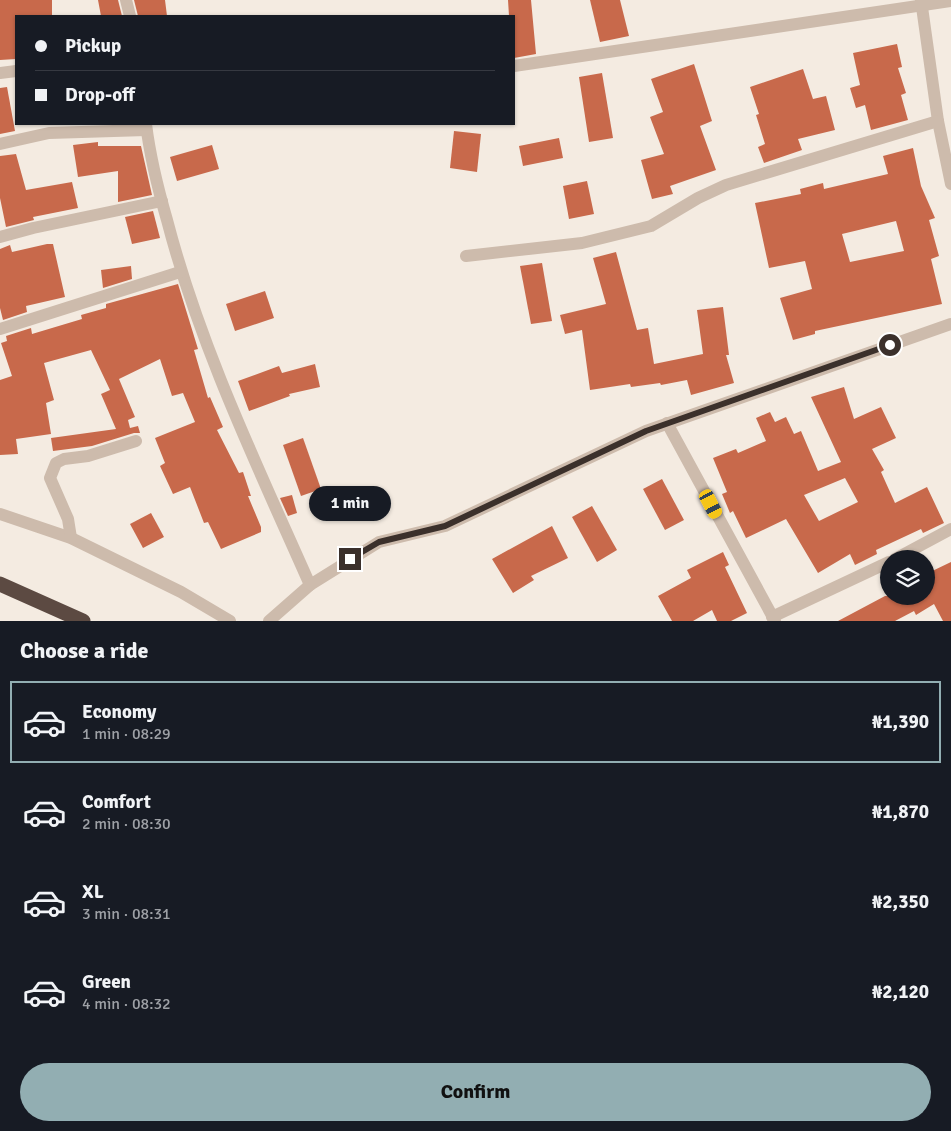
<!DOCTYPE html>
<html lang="en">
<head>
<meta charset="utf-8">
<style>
  :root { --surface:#171b24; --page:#242831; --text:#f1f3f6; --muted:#9ea1a6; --line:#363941; --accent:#92aeb2 }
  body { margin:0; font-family:Signika,sans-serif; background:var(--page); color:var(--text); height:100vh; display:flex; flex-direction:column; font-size:19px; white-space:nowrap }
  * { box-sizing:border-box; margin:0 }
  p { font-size:16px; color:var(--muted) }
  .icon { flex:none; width:28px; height:28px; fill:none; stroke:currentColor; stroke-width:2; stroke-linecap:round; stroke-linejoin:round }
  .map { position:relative; height:621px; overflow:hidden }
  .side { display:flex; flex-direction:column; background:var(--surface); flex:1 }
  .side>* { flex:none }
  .hud { position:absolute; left:15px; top:15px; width:500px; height:110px; border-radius:0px; box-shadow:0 1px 4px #0004; display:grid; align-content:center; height:110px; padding:0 20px; background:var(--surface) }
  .fabs { position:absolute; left:880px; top:550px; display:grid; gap:10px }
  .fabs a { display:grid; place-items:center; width:55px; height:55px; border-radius:50%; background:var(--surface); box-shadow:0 1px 4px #0004; font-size:25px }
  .end { position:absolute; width:22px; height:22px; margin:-11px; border:6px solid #3b302b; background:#fff; box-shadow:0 0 0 2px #fff }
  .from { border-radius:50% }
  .bubble { position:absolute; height:35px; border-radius:18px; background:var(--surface); box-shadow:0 1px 4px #0004; font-size:16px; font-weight:700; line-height:35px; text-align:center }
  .car { position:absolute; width:15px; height:30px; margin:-15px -8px; border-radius:6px; box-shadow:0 0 4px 1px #0007; background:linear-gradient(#f5c518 24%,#345 0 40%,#f5c518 0 76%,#345 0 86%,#f5c518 0) }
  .hud b { display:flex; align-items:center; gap:18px; height:48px; font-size:19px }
  .hud b+b { border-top:1px solid var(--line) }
  .hud i { width:12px; height:12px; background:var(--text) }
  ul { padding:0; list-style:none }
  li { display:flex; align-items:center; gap:15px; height:82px; margin:0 10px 8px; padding:0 10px; border:2px solid transparent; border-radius:0px }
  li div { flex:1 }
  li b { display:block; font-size:19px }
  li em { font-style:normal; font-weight:700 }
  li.selected { border-color:var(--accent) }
  li>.icon { width:45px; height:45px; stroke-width:1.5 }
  h2 { padding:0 20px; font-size:22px; line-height:60px }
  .action { display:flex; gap:10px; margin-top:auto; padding:10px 20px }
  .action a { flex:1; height:58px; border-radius:30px; background:var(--accent); color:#111; font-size:20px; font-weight:700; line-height:58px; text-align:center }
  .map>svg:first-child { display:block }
</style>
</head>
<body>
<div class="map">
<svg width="951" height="621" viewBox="0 0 951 621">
  <rect width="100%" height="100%" fill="#f4ebe1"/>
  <g fill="#c8694b" fill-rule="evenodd">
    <path d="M 0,0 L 52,0 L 52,16 L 15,16 L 16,59 L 0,60 Z"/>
    <path d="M 98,0 L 118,0 L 122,16 L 101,16 Z"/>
    <path d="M 134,0 L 165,0 L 167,16 L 138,16 Z"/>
    <path d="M 508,0 L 531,0 L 536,54 L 514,58 L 514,16 L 509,16 Z"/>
    <path d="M 590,0 L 620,0 L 629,36 L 600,42 Z"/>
    <path d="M 897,44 L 902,67 L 898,68 L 906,93 L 901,95 L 908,120 L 871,130 L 865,105 L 856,108 L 850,88 L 860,85 L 853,53 Z"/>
    <path d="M 694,64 L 712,121 L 700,126 L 716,170 L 670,186 L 673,194 L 652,199 L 641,160 L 664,154 L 650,117 L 663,112 L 651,79 Z"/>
    <path d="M 803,69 L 813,99 L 826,96 L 835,130 L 798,139 L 802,150 L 764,163 L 758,147 L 765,144 L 756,115 L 759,114 L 750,87 Z"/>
    <path d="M 602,73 L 613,138 L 589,142 L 579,77 Z"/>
    <path d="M 7,87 L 15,131 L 0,134 L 0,88 Z"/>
    <path d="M 454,131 L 481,134 L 477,172 L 450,168 Z"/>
    <path d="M 559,138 L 563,158 L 523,166 L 519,146 Z"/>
    <path d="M 98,142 L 98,146 L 141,146 L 152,195 L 118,202 L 118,171 L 78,177 L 73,145 Z"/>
    <path d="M 212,145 L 219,169 L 177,181 L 170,157 Z"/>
    <path d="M 913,148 L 921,186 L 935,218 L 929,220 L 939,256 L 931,259 L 942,304 L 815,331 L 815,334 L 793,340 L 780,298 L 812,289 L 805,261 L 769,268 L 755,203 L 801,194 L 800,189 L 823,183 L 824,189 L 888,174 L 883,156 ZM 896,221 L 904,251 L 850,262 L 842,234 Z"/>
    <path d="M 16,154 L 26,190 L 72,182 L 78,208 L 33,217 L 34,220 L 6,227 L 0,198 L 0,156 Z"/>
    <path d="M 587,181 L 594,214 L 569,219 L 563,186 Z"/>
    <path d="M 153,211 L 160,238 L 132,244 L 125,217 Z"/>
    <path d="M 47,244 L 53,244 L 65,297 L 26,306 L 27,312 L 3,320 L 0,308 L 0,249 L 10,245 L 12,252 Z"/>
    <path d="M 616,252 L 637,330 L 648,328 L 654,364 L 703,354 L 697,310 L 723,307 L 729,355 L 726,355 L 734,383 L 691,395 L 687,380 L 661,385 L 660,383 L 631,387 L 630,384 L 590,390 L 582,330 L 565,334 L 560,315 L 606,304 L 593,258 Z"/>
    <path d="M 542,263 L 552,321 L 531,324 L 520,266 Z"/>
    <path d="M 131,266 L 132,279 L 103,288 L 101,270 Z"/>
    <path d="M 178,284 L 198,349 L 194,350 L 208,398 L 210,397 L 223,427 L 217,430 L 239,473 L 243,472 L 251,496 L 248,496 L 261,527 L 261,532 L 221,549 L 208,522 L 204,523 L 190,487 L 173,494 L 160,466 L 165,463 L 155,438 L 195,422 L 183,393 L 172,396 L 160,359 L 119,379 L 135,417 L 128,420 L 130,428 L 138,426 L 140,433 L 134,433 L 92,446 L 53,451 L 51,438 L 116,429 L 101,394 L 110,390 L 91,350 L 44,363 L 54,400 L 46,403 L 51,434 L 16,439 L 18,454 L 0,455 L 0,380 L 12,376 L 1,343 L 7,341 L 6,336 L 31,328 L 32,334 L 82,319 L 81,315 L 106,308 L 106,304 Z"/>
    <path d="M 265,291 L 274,318 L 235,331 L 226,304 Z"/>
    <path d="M 315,364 L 320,387 L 289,394 L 290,396 L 249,411 L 238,381 L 279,366 L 282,373 Z"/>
    <path d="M 844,387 L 854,419 L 881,407 L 896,438 L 872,449 L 884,470 L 881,472 L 895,503 L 927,487 L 944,523 L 923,533 L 921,529 L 876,550 L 877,554 L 855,565 L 850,554 L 818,573 L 786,519 L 746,538 L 733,511 L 730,513 L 722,494 L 727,492 L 713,458 L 736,449 L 738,453 L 766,441 L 756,418 L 770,412 L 775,422 L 786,417 L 794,434 L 801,431 L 818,471 L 841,462 L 811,397 ZM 845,478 L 858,502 L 819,521 L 804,495 Z"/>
    <path d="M 303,438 L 321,489 L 301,496 L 283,445 Z"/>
    <path d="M 662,479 L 684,520 L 665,530 L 643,489 Z"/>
    <path d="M 292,495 L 297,513 L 288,516 L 280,498 Z"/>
    <path d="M 592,506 L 617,550 L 597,562 L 572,517 Z"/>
    <path d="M 151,513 L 164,537 L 143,548 L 130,524 Z"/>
    <path d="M 552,526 L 568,558 L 531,576 L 534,580 L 513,593 L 492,559 Z"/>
    <path d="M 723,552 L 729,565 L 725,567 L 747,613 L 731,621 L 717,621 L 712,610 L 693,621 L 672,621 L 658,596 L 691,578 L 687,570 Z"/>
    <path d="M 951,562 L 951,621 L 943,621 L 934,604 L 916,615 L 914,611 L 895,621 L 838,621 L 885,596 L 926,596 L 926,574 Z"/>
  </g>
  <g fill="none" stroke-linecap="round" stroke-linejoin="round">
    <g stroke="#cdbbac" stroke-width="12">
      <path d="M 126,0 L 130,16"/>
      <path d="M 921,0 L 938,121 L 951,184"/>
      <path d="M 514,66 L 951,1"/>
      <path d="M 0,73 L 16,71"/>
      <path d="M 146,124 C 150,156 158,189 167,220 C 200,347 257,465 310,585"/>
      <path d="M 0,144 L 49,133 L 146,130"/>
      <path d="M 0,237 L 33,228 L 162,201"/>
      <path d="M 466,256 L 582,243 L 651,226 L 698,198 L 726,185 L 938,121"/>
      <path d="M 0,329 L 180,272"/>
      <path d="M 667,423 L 775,621"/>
      <path d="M 0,514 L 71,538 L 181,592 L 230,621"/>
      <path d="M 71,538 L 68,519 L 50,478 L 56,463 L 64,459 L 88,456 L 136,441"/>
      <path d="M 895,559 L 951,529"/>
      <path d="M 772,617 L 889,562"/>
      <path d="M 269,621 L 310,585 L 379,542 L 445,526 L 646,431 L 951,324"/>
    </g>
    <path stroke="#5c4a42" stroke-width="15" d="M 0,584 L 83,621"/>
  </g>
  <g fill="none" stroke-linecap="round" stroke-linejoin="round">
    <path stroke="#3b302b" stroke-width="6" d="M 350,559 L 379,542 L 445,526 L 646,431 L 890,345"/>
  </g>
</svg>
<div class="fabs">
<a><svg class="icon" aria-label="layers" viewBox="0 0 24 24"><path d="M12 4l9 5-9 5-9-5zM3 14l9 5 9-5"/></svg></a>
</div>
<i class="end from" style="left:890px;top:345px"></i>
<i class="end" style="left:350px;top:559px"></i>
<div class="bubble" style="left:309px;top:486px;width:82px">1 min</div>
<i class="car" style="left:711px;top:504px;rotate:152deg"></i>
<div class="hud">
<b><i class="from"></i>Pickup</b>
<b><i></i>Drop-off</b>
</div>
</div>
<section class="side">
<h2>Choose a ride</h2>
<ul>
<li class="selected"><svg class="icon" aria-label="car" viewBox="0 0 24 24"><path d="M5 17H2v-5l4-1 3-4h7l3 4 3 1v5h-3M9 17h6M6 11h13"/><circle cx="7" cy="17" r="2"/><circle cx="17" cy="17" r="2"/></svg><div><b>Economy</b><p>1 min · 08:29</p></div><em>₦1,390</em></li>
<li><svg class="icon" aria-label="car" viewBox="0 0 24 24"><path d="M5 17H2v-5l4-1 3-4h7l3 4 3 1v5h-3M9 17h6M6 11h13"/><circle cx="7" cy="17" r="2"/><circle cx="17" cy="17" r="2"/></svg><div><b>Comfort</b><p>2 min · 08:30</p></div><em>₦1,870</em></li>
<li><svg class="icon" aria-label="car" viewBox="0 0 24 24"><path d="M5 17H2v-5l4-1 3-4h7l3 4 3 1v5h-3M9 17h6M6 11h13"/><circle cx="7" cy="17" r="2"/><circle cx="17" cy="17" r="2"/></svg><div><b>XL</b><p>3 min · 08:31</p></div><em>₦2,350</em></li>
<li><svg class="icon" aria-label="car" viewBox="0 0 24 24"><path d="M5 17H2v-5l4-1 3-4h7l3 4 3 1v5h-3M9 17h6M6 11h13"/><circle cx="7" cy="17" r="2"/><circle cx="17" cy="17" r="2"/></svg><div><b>Green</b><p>4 min · 08:32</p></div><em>₦2,120</em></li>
</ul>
<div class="action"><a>Confirm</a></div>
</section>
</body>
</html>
